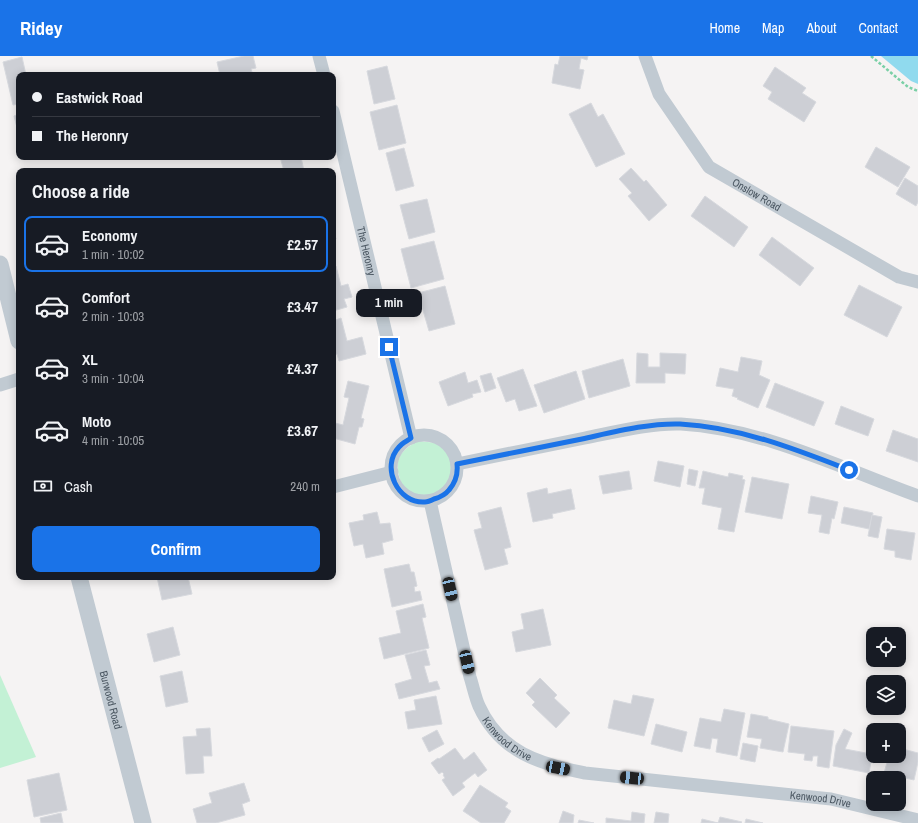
<!DOCTYPE html>
<html lang="en">
<head>
<meta charset="utf-8">
<style>
  :root { --surface:#171b24; --page:#20242c; --text:#f1f3f6; --muted:#9ea1a6; --line:#363941; --accent:#1a73e8 }
  body { margin:0; font-family:"Archivo Narrow",sans-serif; background:var(--page); color:var(--text); height:100vh; display:flex; flex-direction:column; font-size:15px; white-space:nowrap }
  * { box-sizing:border-box; margin:0 }
  p { font-size:13px; color:var(--muted) }
  .icon { flex:none; width:22px; height:22px; fill:none; stroke:currentColor; stroke-width:2; stroke-linecap:round; stroke-linejoin:round }
  .map { position:relative; flex:1; overflow:hidden }
  .drawer { position:absolute; left:16px; top:112px; width:320px; height:412px; display:flex; flex-direction:column; background:var(--surface); border-radius:8px; box-shadow:0 2px 10px #0003 }
  .drawer>* { flex:none }
  .hud { position:absolute; left:16px; top:16px; width:320px; height:88px; border-radius:8px; box-shadow:0 2px 10px #0003; display:grid; align-content:center; height:88px; padding:0 16px; background:var(--surface) }
  .buttons { position:absolute; left:866px; top:571px; display:grid; gap:8px }
  .buttons a { display:grid; place-items:center; width:40px; height:40px; border-radius:8px; background:var(--surface); box-shadow:0 2px 10px #0003; font-size:20px }
  .end { position:absolute; width:18px; height:18px; margin:-9px; border:5px solid #1a73e8; background:#fff; box-shadow:0 0 0 2px #fff }
  .from { border-radius:50% }
  .bubble { position:absolute; height:28px; border-radius:8px; background:var(--surface); box-shadow:0 2px 10px #0003; font-size:13px; font-weight:700; line-height:28px; text-align:center }
  .car { position:absolute; width:12px; height:24px; margin:-12px -6px; border-radius:5px; box-shadow:0 0 3px 1px #0007; background:linear-gradient(#222 24%,#8ab4d8 0 40%,#222 0 76%,#8ab4d8 0 86%,#222 0) }
  .hud b { display:flex; align-items:center; gap:14px; height:38px; font-size:15px }
  .hud b+b { border-top:1px solid var(--line) }
  .hud i { width:10px; height:10px; background:var(--text) }
  ul { padding:0; list-style:none }
  li { display:flex; align-items:center; gap:12px; height:56px; margin:0 8px 6px; padding:0 8px; border:2px solid transparent; border-radius:8px }
  li div { flex:1 }
  li b { display:block; font-size:15px }
  li em { font-style:normal; font-weight:700 }
  li.on { border-color:var(--accent) }
  li>.icon { width:36px; height:36px; stroke-width:1.5 }
  h2 { padding:0 16px; font-size:18px; line-height:48px }
  .pay { display:flex; align-items:center; gap:10px; height:44px; padding:0 16px; font-size:15px }
  .pay p { margin-inline-start:auto }
  .button { display:flex; gap:8px; margin-top:auto; padding:8px 16px }
  .button a { flex:1; height:46px; border-radius:8px; background:var(--accent); color:#fff; font-size:16px; font-weight:700; line-height:46px; text-align:center }
  header { display:flex; align-items:center; gap:24px; box-sizing:border-box; height:56px; padding:0 20px; background:var(--accent); color:#fff }
  header strong { font-size:19px }
  nav { display:flex; gap:22px; margin-inline-start:auto; font-size:14px }
  .map>svg:first-child { display:block }
</style>
</head>
<body>
<header>
<strong>Ridey</strong>
<nav><a>Home</a><a>Map</a><a>About</a><a>Contact</a></nav>
</header>
<div class="map">
<svg width="918" height="767" viewBox="0 0 918 767">
  <rect width="100%" height="100%" fill="#f5f3f3"/>
  <g fill="#c3f1d5">
    <path d="M 418,385 L 437,387 L 448,396 L 452,410 L 450,424 L 443,435 L 431,439 L 416,439 L 403,432 C 394,408 394,398 418,385 Z"/>
    <path d="M 0,619 L 36,701 L 0,712 Z"/>
  </g>
  <path fill="#90daee" d="M 881,0 L 918,0 L 918,28 L 911,25 Z"/>
  <g fill="#cdcfd5" stroke="#d7d9de">
    <path d="M 244,0 L 253,0 L 256,12 L 251,13 L 253,19 L 220,19 L 217,6 Z"/>
    <path d="M 560,0 L 588,0 L 587,4 L 581,2 L 579,13 L 584,14 L 580,33 L 552,27 L 555,8 L 558,9 Z"/>
    <path d="M 22,1 L 26,19 L 19,19 L 19,48 L 13,49 L 3,6 Z"/>
    <path d="M 387,10 L 395,43 L 374,48 L 367,15 Z"/>
    <path d="M 775,11 L 806,32 L 802,37 L 816,46 L 804,66 L 768,43 L 772,36 L 763,30 Z"/>
    <path d="M 591,47 L 598,61 L 603,58 L 625,98 L 596,111 L 569,58 Z"/>
    <path d="M 397,49 L 406,87 L 379,94 L 370,56 Z"/>
    <path d="M 19,58 L 19,79 L 14,60 Z"/>
    <path d="M 876,91 L 910,111 L 898,131 L 865,111 Z"/>
    <path d="M 404,92 L 414,130 L 396,135 L 386,97 Z"/>
    <path d="M 280,101 L 301,101 L 304,115 L 284,115 Z"/>
    <path d="M 631,112 L 644,126 L 646,124 L 667,149 L 649,165 L 628,140 L 632,137 L 619,123 Z"/>
    <path d="M 905,122 L 918,130 L 918,146 L 916,150 L 896,138 Z"/>
    <path d="M 705,140 L 748,171 L 734,191 L 691,160 Z"/>
    <path d="M 427,143 L 435,176 L 409,183 L 400,149 Z"/>
    <path d="M 333,173 L 336,183 L 333,184 Z"/>
    <path d="M 772,181 L 814,212 L 800,230 L 759,199 Z"/>
    <path d="M 434,185 L 444,223 L 411,232 L 401,193 Z"/>
    <path d="M 336,210 L 341,230 L 348,228 L 352,241 L 344,243 L 347,251 L 333,255 L 333,211 Z"/>
    <path d="M 859,229 L 902,251 L 887,281 L 844,259 Z"/>
    <path d="M 445,230 L 455,268 L 429,275 L 418,237 Z"/>
    <path d="M 341,262 L 347,285 L 362,281 L 366,298 L 339,305 L 337,298 L 333,299 L 333,265 Z"/>
    <path d="M 637,297 L 648,298 L 648,311 L 660,311 L 660,297 L 686,298 L 685,318 L 665,317 L 665,327 L 636,327 Z"/>
    <path d="M 741,301 L 762,305 L 759,319 L 770,324 L 758,352 L 737,343 L 738,342 L 732,340 L 734,333 L 716,330 L 720,312 L 738,316 Z"/>
    <path d="M 623,303 L 630,330 L 589,342 L 582,315 Z"/>
    <path d="M 523,313 L 537,350 L 519,355 L 515,343 L 506,346 L 497,322 Z"/>
    <path d="M 576,315 L 585,343 L 544,357 L 534,329 Z"/>
    <path d="M 465,316 L 468,327 L 477,324 L 481,336 L 472,338 L 473,341 L 448,350 L 439,326 Z"/>
    <path d="M 491,317 L 496,332 L 485,336 L 480,320 Z"/>
    <path d="M 348,325 L 369,330 L 361,362 L 364,363 L 362,371 L 359,371 L 355,388 L 333,382 L 335,367 L 343,369 L 349,342 L 344,341 Z"/>
    <path d="M 775,327 L 824,346 L 814,370 L 766,351 Z"/>
    <path d="M 841,350 L 874,363 L 868,380 L 835,368 Z"/>
    <path d="M 893,374 L 918,383 L 918,406 L 886,395 Z"/>
    <path d="M 658,405 L 684,410 L 680,431 L 654,425 Z"/>
    <path d="M 689,413 L 698,415 L 695,430 L 687,428 Z"/>
    <path d="M 629,415 L 632,433 L 603,438 L 599,420 Z"/>
    <path d="M 703,415 L 728,421 L 729,417 L 743,420 L 742,423 L 745,424 L 734,476 L 718,473 L 722,452 L 702,448 L 705,432 L 699,432 Z"/>
    <path d="M 752,421 L 789,428 L 782,463 L 745,456 Z"/>
    <path d="M 547,432 L 548,438 L 571,433 L 575,453 L 552,458 L 553,462 L 533,466 L 527,437 Z"/>
    <path d="M 811,440 L 838,446 L 834,463 L 832,462 L 829,478 L 819,476 L 822,459 L 808,457 Z"/>
    <path d="M 501,451 L 511,491 L 504,493 L 508,508 L 485,514 L 474,474 L 482,472 L 478,457 Z"/>
    <path d="M 844,451 L 873,457 L 869,473 L 841,467 Z"/>
    <path d="M 377,456 L 380,468 L 390,467 L 393,484 L 382,487 L 384,498 L 366,502 L 363,488 L 354,490 L 349,467 L 364,464 L 363,459 Z"/>
    <path d="M 872,459 L 882,461 L 878,482 L 868,480 Z"/>
    <path d="M 887,473 L 915,477 L 911,504 L 895,501 L 895,495 L 884,493 Z"/>
    <path d="M 409,508 L 411,516 L 414,516 L 417,530 L 414,531 L 415,536 L 420,535 L 422,544 L 392,551 L 384,513 Z"/>
    <path d="M 157,521 L 188,521 L 192,538 L 162,544 Z"/>
    <path d="M 423,548 L 426,561 L 422,562 L 429,592 L 384,603 L 379,582 L 401,577 L 396,555 Z"/>
    <path d="M 543,553 L 551,589 L 516,596 L 512,576 L 524,573 L 521,558 Z"/>
    <path d="M 173,571 L 180,599 L 154,606 L 147,578 Z"/>
    <path d="M 426,594 L 430,609 L 424,610 L 429,627 L 437,625 L 440,633 L 399,643 L 395,628 L 412,623 L 405,599 Z"/>
    <path d="M 182,615 L 188,646 L 166,651 L 160,620 Z"/>
    <path d="M 540,622 L 557,639 L 554,642 L 570,657 L 556,672 L 532,649 L 535,646 L 526,637 Z"/>
    <path d="M 633,639 L 654,643 L 644,680 L 608,672 L 614,644 L 631,648 Z"/>
    <path d="M 436,640 L 442,668 L 408,673 L 405,656 L 416,654 L 414,644 Z"/>
    <path d="M 724,653 L 745,657 L 737,700 L 716,696 L 718,683 L 712,682 L 710,693 L 694,690 L 700,662 L 721,666 Z"/>
    <path d="M 751,658 L 768,661 L 768,663 L 789,668 L 783,696 L 760,692 L 762,683 L 747,681 Z"/>
    <path d="M 656,668 L 687,676 L 682,696 L 651,688 Z"/>
    <path d="M 791,670 L 834,675 L 829,712 L 817,710 L 818,700 L 813,700 L 812,705 L 804,704 L 805,698 L 788,696 Z"/>
    <path d="M 210,672 L 212,700 L 203,700 L 204,717 L 186,718 L 183,681 L 197,680 L 196,673 Z"/>
    <path d="M 844,673 L 852,677 L 845,693 L 866,697 L 869,681 L 873,682 L 873,700 L 876,700 L 874,707 L 871,706 L 869,717 L 833,710 L 836,689 Z"/>
    <path d="M 437,674 L 444,688 L 429,696 L 422,682 Z"/>
    <path d="M 743,687 L 758,690 L 755,706 L 740,703 Z"/>
    <path d="M 455,692 L 464,704 L 474,696 L 487,714 L 478,721 L 475,717 L 462,727 L 465,731 L 453,740 L 442,724 L 445,722 L 443,719 L 444,718 L 442,716 L 439,718 L 431,707 L 438,702 L 439,703 Z"/>
    <path d="M 903,693 L 918,697 L 918,706 L 914,724 L 884,717 L 888,703 L 900,705 Z"/>
    <path d="M 59,717 L 67,754 L 34,761 L 27,724 Z"/>
    <path d="M 244,727 L 250,745 L 242,748 L 245,759 L 216,767 L 197,767 L 193,753 L 212,747 L 209,737 Z"/>
    <path d="M 480,729 L 508,747 L 505,751 L 511,755 L 504,767 L 481,767 L 463,755 Z"/>
    <path d="M 563,755 L 574,759 L 573,767 L 559,767 Z"/>
    <path d="M 632,756 L 645,758 L 644,767 L 606,767 L 606,762 L 631,765 Z"/>
    <path d="M 656,756 L 669,758 L 668,767 L 654,767 Z"/>
    <path d="M 61,757 L 63,767 L 41,767 L 40,762 Z"/>
    <path d="M 720,761 L 742,766 L 741,767 L 701,767 L 702,763 L 718,767 Z"/>
    <path d="M 746,763 L 763,767 L 745,767 Z"/>
    <path d="M 579,764 L 594,767 L 578,767 Z"/>
  </g>
  <g fill="none" stroke-linecap="round" stroke-linejoin="round">
    <path stroke="#7ad0a6" stroke-width="2.5" stroke-dasharray="3 2" stroke-linecap="butt" d="M 871,0 L 908,31 L 918,35"/>
    <g stroke="#c1cad2" stroke-width="13">
      <path d="M 319,0 L 324,19"/>
      <path id="s1" d="M 645,0 L 659,38 L 709,111 L 899,221 L 918,226"/>
      <path id="s2" d="M 333,55 L 411,382"/>
      <path d="M 0,329 L 19,323"/>
      <circle cx="424" cy="412" r="33"/>
      <path d="M 457,408 C 500,399 542,391 585,382 C 615,376 650,367 681,368 C 764,373 841,412 918,440"/>
      <path d="M 333,431 L 392,416"/>
      <path id="s3" d="M 430,445 L 470,621 C 473,630 475,641 479,650 C 500,696 539,708 585,717 L 831,743 L 918,764"/>
    </g>
    <g stroke="#c1cad2" stroke-width="17">
      <path d="M 0,208 L 19,285"/>
      <path id="s4" d="M 79,521 L 143,767"/>
    </g>
  </g>
  <g fill="none" stroke-linecap="round" stroke-linejoin="round">
    <path stroke="#1a73e8" stroke-width="5" d="M 389,291 L 411,382 C 407,385 402,387 399,391 C 380,411 398,448 425,446 C 428,446 432,444 434,443 C 441,441 445,439 449,434 C 455,427 458,417 457,408 C 499,400 540,391 582,383 C 614,376 648,367 680,368 C 739,371 795,393 849,414"/>
  </g>
  <g text-anchor="middle" dominant-baseline="central" stroke-width="3.5" stroke-linejoin="round" paint-order="stroke">
    <g font-size="11" fill="#4a5661" stroke="#fff">
      <text stroke="none"><textPath href="#s1" startOffset="184">Onslow Road</textPath></text>
      <text stroke="none"><textPath href="#s2" startOffset="144">The Heronry</textPath></text>
      <text stroke="none"><textPath href="#s4" startOffset="127">Burwood Road</textPath></text>
      <text stroke="none"><textPath href="#s3" startOffset="255">Kenwood Drive</textPath></text>
      <text stroke="none"><textPath href="#s3" startOffset="579">Kenwood Drive</textPath></text>
    </g>
  </g>
</svg>
<div class="buttons">
<a><svg class="icon" aria-label="locate" viewBox="0 0 24 24"><circle cx="12" cy="12" r="6"/><path d="M12 2v4M12 18v4M2 12h4M18 12h4"/></svg></a>
<a><svg class="icon" aria-label="layers" viewBox="0 0 24 24"><path d="M12 4l9 5-9 5-9-5zM3 14l9 5 9-5"/></svg></a>
<a>+</a>
<a>−</a>
</div>
<i class="end from" style="left:849px;top:414px"></i>
<i class="end" style="left:389px;top:291px"></i>
<div class="bubble" style="left:356px;top:233px;width:66px">1 min</div>
<i class="car" style="left:450px;top:533px;rotate:167deg"></i>
<i class="car" style="left:467px;top:606px;rotate:167deg"></i>
<i class="car" style="left:558px;top:712px;rotate:101deg"></i>
<i class="car" style="left:632px;top:722px;rotate:276deg"></i>
<div class="hud">
<b><i class="from"></i>Eastwick Road</b>
<b><i></i>The Heronry</b>
</div>
<section class="drawer">
<h2>Choose a ride</h2>
<ul>
<li class="on"><svg class="icon" aria-label="car" viewBox="0 0 24 24"><path d="M5 17H2v-5l4-1 3-4h7l3 4 3 1v5h-3M9 17h6M6 11h13"/><circle cx="7" cy="17" r="2"/><circle cx="17" cy="17" r="2"/></svg><div><b>Economy</b><p>1 min · 10:02</p></div><em>£2.57</em></li>
<li><svg class="icon" aria-label="car" viewBox="0 0 24 24"><path d="M5 17H2v-5l4-1 3-4h7l3 4 3 1v5h-3M9 17h6M6 11h13"/><circle cx="7" cy="17" r="2"/><circle cx="17" cy="17" r="2"/></svg><div><b>Comfort</b><p>2 min · 10:03</p></div><em>£3.47</em></li>
<li><svg class="icon" aria-label="car" viewBox="0 0 24 24"><path d="M5 17H2v-5l4-1 3-4h7l3 4 3 1v5h-3M9 17h6M6 11h13"/><circle cx="7" cy="17" r="2"/><circle cx="17" cy="17" r="2"/></svg><div><b>XL</b><p>3 min · 10:04</p></div><em>£4.37</em></li>
<li><svg class="icon" aria-label="car" viewBox="0 0 24 24"><path d="M5 17H2v-5l4-1 3-4h7l3 4 3 1v5h-3M9 17h6M6 11h13"/><circle cx="7" cy="17" r="2"/><circle cx="17" cy="17" r="2"/></svg><div><b>Moto</b><p>4 min · 10:05</p></div><em>£3.67</em></li>
</ul>
<div class="pay"><svg class="icon" aria-label="cash" viewBox="0 0 24 24"><path d="M3 7h18v10H3z"/><circle cx="12" cy="12" r="2"/></svg>Cash<p>240 m</p></div>
<div class="button"><a>Confirm</a></div>
</section>
</div>
</body>
</html>
